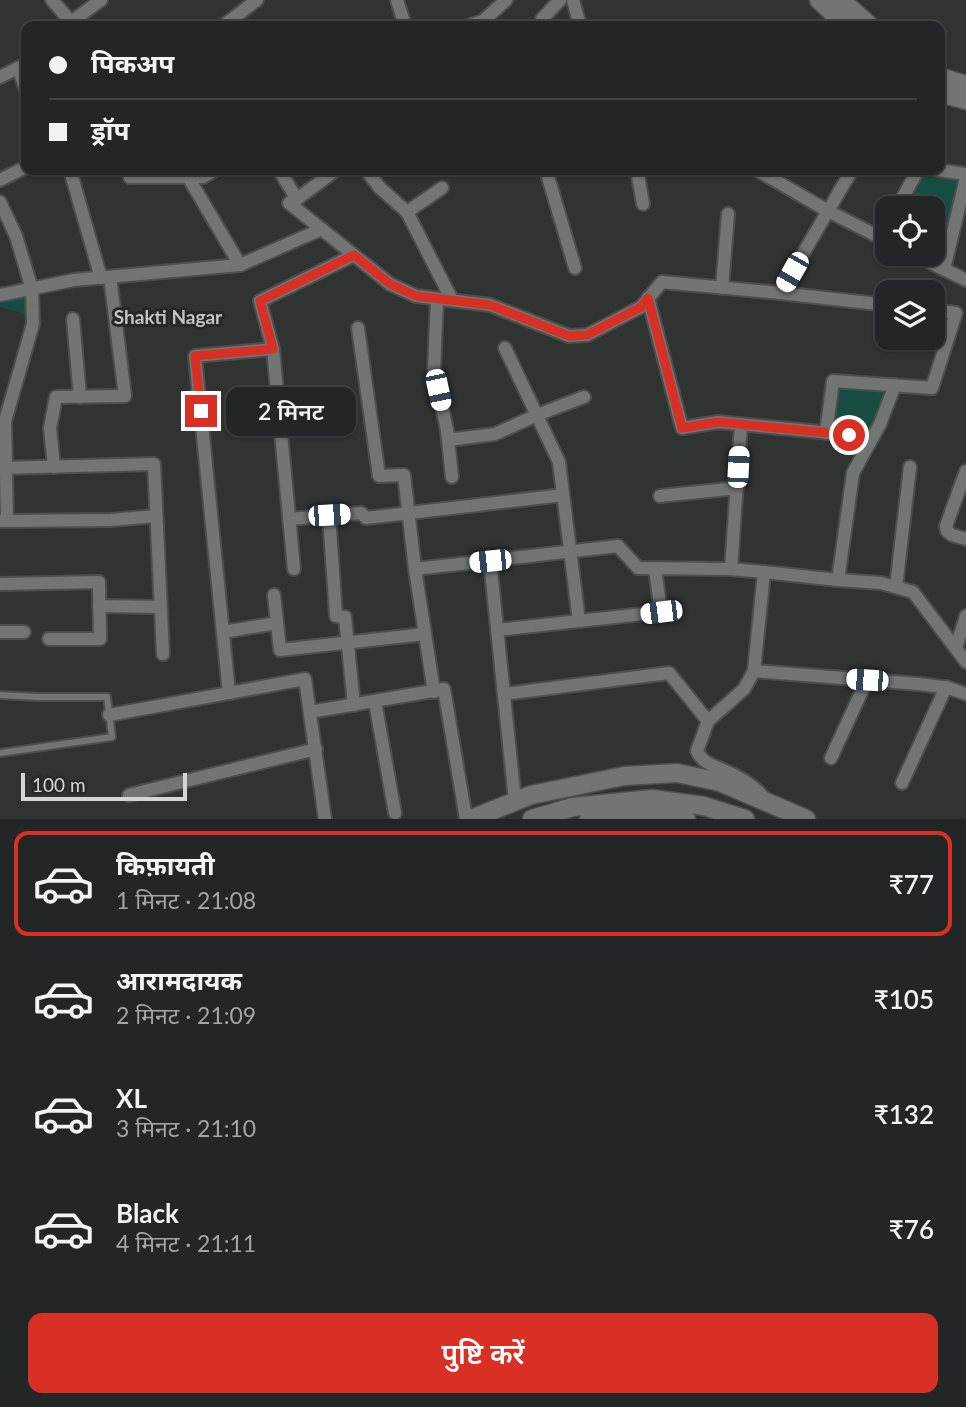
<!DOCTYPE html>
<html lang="hi">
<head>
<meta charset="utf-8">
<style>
  :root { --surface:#232626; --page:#2f3232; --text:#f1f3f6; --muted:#a3a5a7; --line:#404343; --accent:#d93025 }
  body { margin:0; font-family:Lato,"Noto Sans Devanagari",sans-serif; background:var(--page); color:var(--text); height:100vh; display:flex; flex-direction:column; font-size:26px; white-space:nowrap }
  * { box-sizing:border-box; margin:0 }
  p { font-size:23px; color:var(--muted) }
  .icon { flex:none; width:38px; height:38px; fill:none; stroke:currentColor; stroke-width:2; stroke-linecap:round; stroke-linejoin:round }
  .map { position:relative; height:819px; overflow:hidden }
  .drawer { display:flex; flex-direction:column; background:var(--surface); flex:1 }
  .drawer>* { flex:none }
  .hud { position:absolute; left:21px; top:21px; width:924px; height:154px; border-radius:14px; box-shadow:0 2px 5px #0004,0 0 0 2px var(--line); display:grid; align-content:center; height:154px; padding:0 28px; background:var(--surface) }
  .tools { position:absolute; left:875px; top:196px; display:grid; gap:14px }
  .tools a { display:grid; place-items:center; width:70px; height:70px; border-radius:14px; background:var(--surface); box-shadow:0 2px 5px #0004,0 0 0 2px var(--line); font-size:35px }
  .scale { position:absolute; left:21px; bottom:18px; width:166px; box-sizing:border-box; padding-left:7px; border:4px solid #d4d6d6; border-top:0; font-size:19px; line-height:24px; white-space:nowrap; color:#d4d6d6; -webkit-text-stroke:5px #262928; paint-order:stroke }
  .end { position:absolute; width:32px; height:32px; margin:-16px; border:9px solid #d93025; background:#fff; box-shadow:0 0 0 4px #fff }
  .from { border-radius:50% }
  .bubble { position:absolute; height:49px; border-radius:14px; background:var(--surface); box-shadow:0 2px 5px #0004,0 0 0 2px var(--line); font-size:23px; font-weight:600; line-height:49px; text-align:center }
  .car { position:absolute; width:21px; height:42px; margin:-21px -10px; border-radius:9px; box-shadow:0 0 5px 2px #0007; background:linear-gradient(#fff 24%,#345 0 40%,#fff 0 76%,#345 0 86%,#fff 0) }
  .hud b { display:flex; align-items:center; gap:24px; height:66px; font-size:26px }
  .hud b+b { border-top:2px solid var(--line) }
  .hud i { width:18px; height:18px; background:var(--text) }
  ul { padding:12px 0 0; list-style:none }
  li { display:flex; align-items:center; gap:21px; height:105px; margin:0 14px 10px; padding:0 14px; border:4px solid transparent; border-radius:14px }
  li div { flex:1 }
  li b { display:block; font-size:26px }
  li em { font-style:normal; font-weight:600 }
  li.active { border-color:var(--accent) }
  li>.icon { width:63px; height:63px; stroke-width:1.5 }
  .primary-button { display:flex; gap:14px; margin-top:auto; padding:14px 28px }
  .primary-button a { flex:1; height:80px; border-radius:14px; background:var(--accent); color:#fff; font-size:28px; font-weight:600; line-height:80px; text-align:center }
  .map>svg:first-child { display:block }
</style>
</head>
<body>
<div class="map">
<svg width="966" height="819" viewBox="0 0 966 819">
  <rect width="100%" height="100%" fill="#2f3332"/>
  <g fill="#174d40">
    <path d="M 919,175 L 962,182 L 941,263 L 922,254 L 933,254 L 933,208 L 900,208 Z"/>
    <path d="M 28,292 L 30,315 L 0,307 L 0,301 Z"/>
    <path d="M 835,384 L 890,389 L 871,434 L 829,430 Z"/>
  </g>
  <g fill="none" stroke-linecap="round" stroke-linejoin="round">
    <g stroke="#4d4f4f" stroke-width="10">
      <path id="lane" d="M 0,695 L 38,697 L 107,697 L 112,737 L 0,753"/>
    </g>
    <g stroke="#4d4f4f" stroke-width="16">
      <g id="street">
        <path d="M 52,0 L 71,22 L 73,26"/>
        <path d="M 397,0 L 405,26"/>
        <path d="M 573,0 L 580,26"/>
        <path d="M 542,19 L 560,0"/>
        <path d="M 71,22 L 101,0"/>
        <path d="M 223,26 L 257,0"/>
        <path d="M 468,26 L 483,21 L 506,0"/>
        <path d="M 18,68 L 26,90"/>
        <path d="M 0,77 L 26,64"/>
        <path d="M 70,170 L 101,278"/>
        <path d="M 128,170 L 130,177 L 203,177 L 215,170"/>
        <path d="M 184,170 L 240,265"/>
        <path d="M 279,170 L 297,199 L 289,203 L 390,284 L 416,296 L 490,305 L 569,336 L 587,335 L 641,307 L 662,282 L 780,293 L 887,305"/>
        <path d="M 366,170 L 380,188 L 407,212 L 452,300"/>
        <path d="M 546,170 L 575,268"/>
        <path d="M 637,170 L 643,204"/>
        <path d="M 757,170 L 828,211 L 887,241"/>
        <path d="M 938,170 L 966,174"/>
        <path d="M 0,180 L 26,167"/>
        <path d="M 297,199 L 336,170"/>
        <path d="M 0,202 L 16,236 L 32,289 L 33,324 L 5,421 L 7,521"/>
        <path d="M 897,208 L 918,170"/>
        <path d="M 407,212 L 442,188"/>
        <path d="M 913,254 L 966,280"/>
        <path d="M 944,269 L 966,178"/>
        <path d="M 722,288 L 728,214"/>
        <path d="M 780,293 L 852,170"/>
        <path d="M 0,295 L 74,280 L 240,265 L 322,229"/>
        <path d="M 648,298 L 682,428 L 718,422 L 872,437"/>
        <path d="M 437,299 L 434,370 L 447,430 L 452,477"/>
        <path d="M 73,319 L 80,397"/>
        <path d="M 358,328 L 379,476 L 404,475 L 415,569 L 434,692"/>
        <path d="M 505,348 L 559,462 L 579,621"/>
        <path d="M 826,433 L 833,381 L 932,388 L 956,313 L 933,310"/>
        <path d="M 448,440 L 495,434 L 537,415 L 584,397"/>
        <path d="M 54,467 L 50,428 L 56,397 L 125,396 L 110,277"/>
        <path d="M 0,468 L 154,464 L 163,654"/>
        <path d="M 966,471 L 946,526 L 947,531 L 952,535 L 966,539"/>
        <path d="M 660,496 L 737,488"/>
        <path d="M 329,515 L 336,616 L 345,617 L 354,705"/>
        <path d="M 289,519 L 361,513 L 366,518 L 563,495"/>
        <path d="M 0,521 L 111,520 L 156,516"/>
        <path d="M 490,561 L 515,801"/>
        <path d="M 294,569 L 273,349 L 260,301 L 354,255"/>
        <path d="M 415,569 L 618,546 L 638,568 L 731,569 L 764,572 L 838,580 L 881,583 L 913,592 L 966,662"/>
        <path d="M 731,569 L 741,425"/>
        <path d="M 838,580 L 853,473 L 880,424 L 895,385"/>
        <path d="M 0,584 L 99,582 L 100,639 L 49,639"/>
        <path d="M 896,587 L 910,467"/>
        <path d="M 274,595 L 280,650 L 425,634"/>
        <path d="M 99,606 L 160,607"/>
        <path d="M 497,630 L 661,612 L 655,569"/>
        <path d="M 0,632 L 24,632"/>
        <path d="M 223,632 L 277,623"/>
        <path d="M 956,648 L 966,616"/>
        <path d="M 754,671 L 919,684 L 949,688 L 966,694"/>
        <path d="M 229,693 L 195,356 L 273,349"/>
        <path d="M 504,694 L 669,673 L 708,721"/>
        <path d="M 375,702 L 395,813"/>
        <path d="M 310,712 L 444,689 L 466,819"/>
        <path d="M 109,715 L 305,679 L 325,819"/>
        <path d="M 831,758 L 867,680"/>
        <path d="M 902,783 L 946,687"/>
        <path d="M 129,795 L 316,749"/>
        <path d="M 763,797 C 755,786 742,779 730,773 C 718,767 702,764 697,751 L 708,721 L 744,689 L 754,671 L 764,572"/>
      </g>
    </g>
    <g stroke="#4d4f4f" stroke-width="21">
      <g id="secondary">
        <path d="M 819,0 L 847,26"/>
        <path d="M 841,0 L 870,26"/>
        <path d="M 940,77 L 966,85"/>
        <path d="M 940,93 L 966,100"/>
        <path d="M 471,819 L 531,795 L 624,776 L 677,773 L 720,782 L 806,819"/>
        <path d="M 532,819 L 573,807 L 652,799 L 704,806 L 745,819"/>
        <path d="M 589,819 L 646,813 L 686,819"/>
      </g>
    </g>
    <use href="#lane" stroke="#717574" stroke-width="6"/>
    <use href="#street" stroke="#717574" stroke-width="12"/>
    <use href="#secondary" stroke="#717574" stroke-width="18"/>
  </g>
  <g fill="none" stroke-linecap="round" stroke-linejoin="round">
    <path stroke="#d93025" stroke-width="9" d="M 201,411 L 195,356 L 273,349 L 260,301 L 354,255 L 390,284 L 416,296 L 490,305 L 569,336 L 587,335 L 641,307 L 648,298 L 682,428 L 718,422 L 849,435"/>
  </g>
  <g text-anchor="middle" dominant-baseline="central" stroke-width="6" stroke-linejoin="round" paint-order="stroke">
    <g font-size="19" font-weight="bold" fill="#c1c6c4" stroke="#262928">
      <text x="168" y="316">Shakti Nagar</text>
    </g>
  </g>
</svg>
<div class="tools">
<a><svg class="icon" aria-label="locate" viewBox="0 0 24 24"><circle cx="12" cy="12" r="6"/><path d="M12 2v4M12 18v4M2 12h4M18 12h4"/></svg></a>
<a><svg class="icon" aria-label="layers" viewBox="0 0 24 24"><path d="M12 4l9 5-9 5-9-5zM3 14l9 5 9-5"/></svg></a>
</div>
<div class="scale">100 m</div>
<i class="end from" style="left:849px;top:435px"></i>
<i class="end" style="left:201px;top:411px"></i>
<div class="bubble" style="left:226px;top:387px;width:130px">2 मिनट</div>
<i class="car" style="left:792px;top:272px;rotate:210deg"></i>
<i class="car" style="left:438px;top:390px;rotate:168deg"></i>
<i class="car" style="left:738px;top:467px;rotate:3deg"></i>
<i class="car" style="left:329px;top:515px;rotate:86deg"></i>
<i class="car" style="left:490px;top:561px;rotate:264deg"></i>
<i class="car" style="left:661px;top:612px;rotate:263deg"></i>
<i class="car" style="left:867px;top:680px;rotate:274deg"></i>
<div class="hud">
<b><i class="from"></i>पिकअप</b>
<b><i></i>ड्रॉप</b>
</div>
</div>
<section class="drawer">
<ul>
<li class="active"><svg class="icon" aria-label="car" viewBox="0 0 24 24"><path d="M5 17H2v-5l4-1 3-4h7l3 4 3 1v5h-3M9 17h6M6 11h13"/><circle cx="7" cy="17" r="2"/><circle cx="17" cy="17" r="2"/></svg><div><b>किफ़ायती</b><p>1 मिनट · 21:08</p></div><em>₹77</em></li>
<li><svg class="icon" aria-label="car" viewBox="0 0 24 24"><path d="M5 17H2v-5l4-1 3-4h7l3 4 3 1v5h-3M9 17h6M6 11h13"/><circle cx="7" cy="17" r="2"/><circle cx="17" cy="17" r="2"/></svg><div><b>आरामदायक</b><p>2 मिनट · 21:09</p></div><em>₹105</em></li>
<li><svg class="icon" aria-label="car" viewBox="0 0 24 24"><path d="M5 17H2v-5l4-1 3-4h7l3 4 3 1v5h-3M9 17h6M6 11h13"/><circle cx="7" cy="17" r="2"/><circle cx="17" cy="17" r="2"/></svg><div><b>XL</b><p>3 मिनट · 21:10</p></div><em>₹132</em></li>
<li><svg class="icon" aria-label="car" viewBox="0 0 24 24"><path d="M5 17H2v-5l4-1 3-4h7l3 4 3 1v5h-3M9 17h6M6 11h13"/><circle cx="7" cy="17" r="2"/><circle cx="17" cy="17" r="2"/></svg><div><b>Black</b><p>4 मिनट · 21:11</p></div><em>₹76</em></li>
</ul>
<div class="primary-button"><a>पुष्टि करें</a></div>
</section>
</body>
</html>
